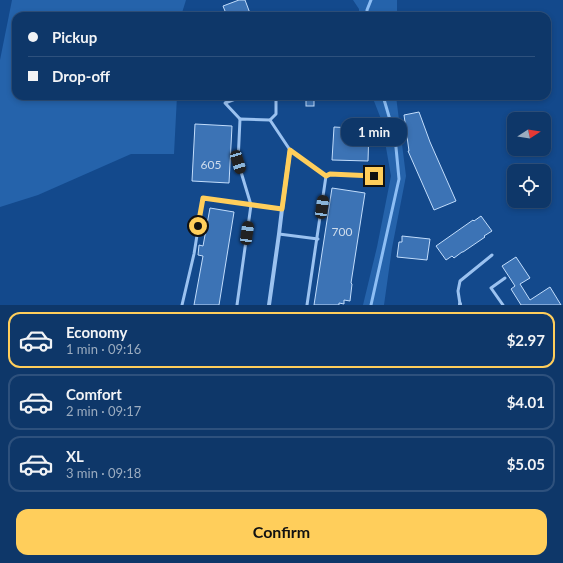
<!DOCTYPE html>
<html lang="en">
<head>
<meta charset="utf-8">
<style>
  :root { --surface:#0e3769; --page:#1c4271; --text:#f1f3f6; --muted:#9bacc0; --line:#2e517d; --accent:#ffce5b }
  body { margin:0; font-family:Lato,sans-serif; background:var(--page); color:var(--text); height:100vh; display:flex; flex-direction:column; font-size:15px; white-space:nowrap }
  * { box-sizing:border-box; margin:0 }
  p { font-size:13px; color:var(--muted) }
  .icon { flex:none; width:22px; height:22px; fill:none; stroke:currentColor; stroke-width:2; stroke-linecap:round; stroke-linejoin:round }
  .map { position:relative; height:305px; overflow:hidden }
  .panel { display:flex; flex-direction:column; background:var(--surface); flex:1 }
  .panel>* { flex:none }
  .banner { position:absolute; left:12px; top:12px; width:539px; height:88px; border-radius:12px; box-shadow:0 2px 6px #0003,0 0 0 1px var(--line); display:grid; align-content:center; height:88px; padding:0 16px; background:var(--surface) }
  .needle { width:26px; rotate:78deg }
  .controls { position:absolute; left:507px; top:112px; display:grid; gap:8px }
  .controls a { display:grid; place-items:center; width:44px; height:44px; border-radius:8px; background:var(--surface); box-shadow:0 2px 6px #0003,0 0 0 1px var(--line); font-size:20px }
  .end { position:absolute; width:18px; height:18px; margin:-9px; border:5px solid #ffce5b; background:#111; box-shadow:0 0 0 2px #111 }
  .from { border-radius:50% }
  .bubble { position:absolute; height:28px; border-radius:12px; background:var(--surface); box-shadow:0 2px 6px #0003,0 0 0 1px var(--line); font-size:13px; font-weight:700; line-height:28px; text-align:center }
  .car { position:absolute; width:12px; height:24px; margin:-12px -6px; border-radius:5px; box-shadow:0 0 3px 1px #0007; background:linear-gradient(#222 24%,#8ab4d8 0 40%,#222 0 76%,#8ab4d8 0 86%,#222 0) }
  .banner b { display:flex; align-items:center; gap:14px; height:38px; font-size:15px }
  .banner b+b { border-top:1px solid var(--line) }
  .banner i { width:10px; height:10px; background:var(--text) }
  ul { padding:7px 0 0; list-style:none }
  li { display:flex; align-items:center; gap:12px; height:56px; margin:0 8px 6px; padding:0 8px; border:2px solid var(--line); border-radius:12px }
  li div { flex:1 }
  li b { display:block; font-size:15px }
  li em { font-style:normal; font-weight:700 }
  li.on { border-color:var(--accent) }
  li>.icon { width:36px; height:36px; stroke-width:1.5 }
  .primary-button { display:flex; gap:8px; margin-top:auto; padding:8px 16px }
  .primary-button a { flex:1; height:46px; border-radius:12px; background:var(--accent); color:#111; font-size:16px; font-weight:700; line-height:46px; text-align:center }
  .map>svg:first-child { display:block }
</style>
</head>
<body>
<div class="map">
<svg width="563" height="305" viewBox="0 0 563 305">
  <rect width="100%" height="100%" fill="#13498c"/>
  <g fill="#2563ab">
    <path d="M 12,0 L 186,0 L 181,16 L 16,16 L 16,96 L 177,96 L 174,154 L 131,154 L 38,195 L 0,207 L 0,60 Z"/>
    <path d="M 353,0 L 397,0 L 397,16 L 359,16 L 359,9 Z"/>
    <path d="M 372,96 L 396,96 L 406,176 L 392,248 L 384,305 L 363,305 L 377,247 L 391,176 L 381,119 Z"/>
  </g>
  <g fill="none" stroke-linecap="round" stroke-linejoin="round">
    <g stroke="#8dbef4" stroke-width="3">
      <path d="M 367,16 L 367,10 L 371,0"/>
      <path d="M 371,305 L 399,179 L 395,137 L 383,96"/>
    </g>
  </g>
  <g fill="#3c73b5" stroke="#c2ddfc">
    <path d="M 239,0 L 245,0 L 251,16 L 227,16 L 223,6 Z"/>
    <rect x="306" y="96" width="8" height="10"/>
    <path d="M 419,112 L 430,142 L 456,201 L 434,210 L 408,151 L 409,151 L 404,115 Z"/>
    <path d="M 195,124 L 232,126 L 229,183 L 192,181 Z"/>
    <path d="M 334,127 L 369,129 L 368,161 L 332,160 Z"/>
    <path d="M 332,188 L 365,193 L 351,283 L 352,284 L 350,301 L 344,300 L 344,304 L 339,303 L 339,305 L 314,305 Z"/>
    <path d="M 210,208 L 234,212 L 219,305 L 194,305 L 203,256 L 198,255 L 199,245 L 203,246 Z"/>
    <path d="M 481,216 L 492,231 L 484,236 L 485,237 L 463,252 L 462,252 L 454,258 L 452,256 L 446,260 L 436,246 L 473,220 L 474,221 Z"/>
    <path d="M 402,236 L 430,239 L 427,260 L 397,257 L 399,242 L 402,242 Z"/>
    <path d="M 516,257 L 530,278 L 520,284 L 530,300 L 550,287 L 561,305 L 521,305 L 511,289 L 515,286 L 502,266 Z"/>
  </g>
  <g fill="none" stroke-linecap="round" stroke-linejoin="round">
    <g stroke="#9bc2f0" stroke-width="3">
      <path d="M 240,119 L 225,103 L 243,96"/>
      <path d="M 270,120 L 276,114 L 276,96"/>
      <path d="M 326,176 L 331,174 L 375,176"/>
      <path d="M 279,234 L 318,239"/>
      <path d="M 460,304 L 458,291 L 460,281 L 492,255"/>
      <path d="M 182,305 L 194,254 L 203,198 L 282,209"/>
      <path d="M 237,305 L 251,205 L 238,162 L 240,119 L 270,120 L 290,150 L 326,176 L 307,305"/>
      <path d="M 503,305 L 491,288 L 505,278"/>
    </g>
    <g stroke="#9bc2f0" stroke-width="4">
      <path d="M 460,304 L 460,305"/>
      <path d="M 269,305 L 279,234 L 282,209 L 290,150"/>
    </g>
  </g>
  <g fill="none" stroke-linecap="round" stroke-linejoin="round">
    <path stroke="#ffce5b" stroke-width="5" d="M 198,226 L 203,198 L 282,209 L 290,150 L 326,176 L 330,174 L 374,176"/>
  </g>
  <g text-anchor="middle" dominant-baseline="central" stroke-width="3" stroke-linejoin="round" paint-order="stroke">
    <g font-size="12" fill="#cedcec">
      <text x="211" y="164">605</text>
      <text x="342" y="231">700</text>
    </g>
  </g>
</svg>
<div class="controls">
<a><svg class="needle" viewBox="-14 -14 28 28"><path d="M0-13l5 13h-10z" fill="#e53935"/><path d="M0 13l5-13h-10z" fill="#9bacc0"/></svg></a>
<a><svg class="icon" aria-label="locate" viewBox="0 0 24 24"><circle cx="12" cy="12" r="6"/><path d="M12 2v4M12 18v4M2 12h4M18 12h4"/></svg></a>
</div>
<i class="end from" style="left:198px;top:226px"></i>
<i class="end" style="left:374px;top:176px"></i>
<div class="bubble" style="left:341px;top:118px;width:66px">1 min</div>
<i class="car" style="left:238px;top:162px;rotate:163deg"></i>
<i class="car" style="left:322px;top:207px;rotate:8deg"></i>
<i class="car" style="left:247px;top:233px;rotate:8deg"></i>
<div class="banner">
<b><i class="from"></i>Pickup</b>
<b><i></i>Drop-off</b>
</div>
</div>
<section class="panel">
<ul>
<li class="on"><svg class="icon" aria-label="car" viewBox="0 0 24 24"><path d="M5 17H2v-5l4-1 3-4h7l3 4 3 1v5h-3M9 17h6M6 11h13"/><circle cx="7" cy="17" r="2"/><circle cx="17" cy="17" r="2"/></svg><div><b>Economy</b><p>1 min · 09:16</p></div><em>$2.97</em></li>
<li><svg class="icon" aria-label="car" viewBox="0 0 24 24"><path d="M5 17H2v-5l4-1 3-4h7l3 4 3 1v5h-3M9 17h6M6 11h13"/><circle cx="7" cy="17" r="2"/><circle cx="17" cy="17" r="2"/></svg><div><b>Comfort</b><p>2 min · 09:17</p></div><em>$4.01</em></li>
<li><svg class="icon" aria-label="car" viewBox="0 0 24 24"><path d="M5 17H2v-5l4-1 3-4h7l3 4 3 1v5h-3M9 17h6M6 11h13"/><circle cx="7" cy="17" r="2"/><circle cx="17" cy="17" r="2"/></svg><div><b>XL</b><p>3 min · 09:18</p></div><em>$5.05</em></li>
</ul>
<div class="primary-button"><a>Confirm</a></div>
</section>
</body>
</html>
